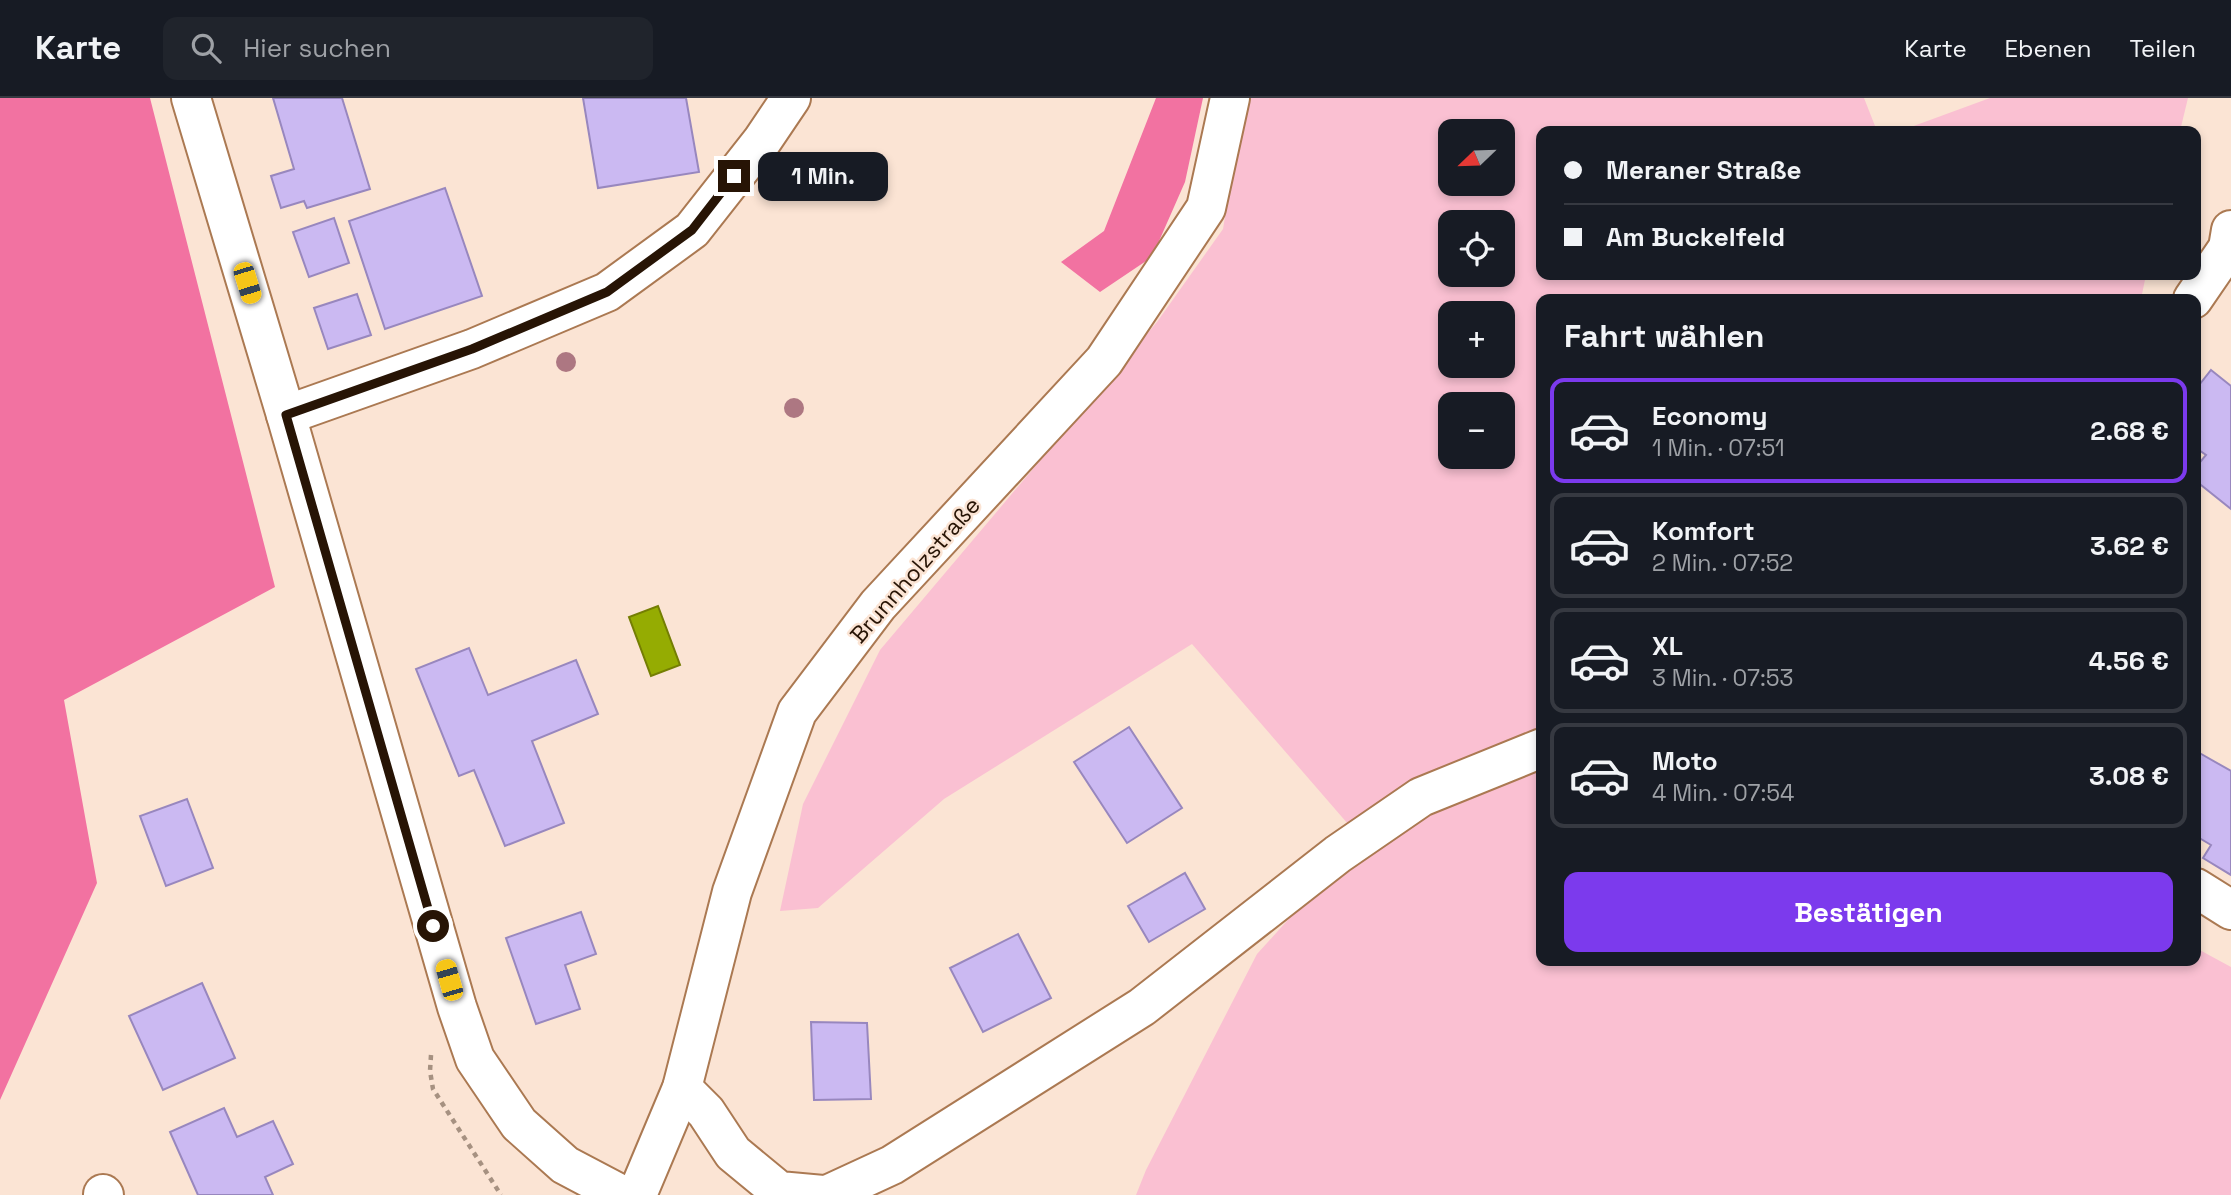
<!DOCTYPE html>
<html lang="de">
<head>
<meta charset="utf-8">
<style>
  :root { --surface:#171b24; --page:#20242c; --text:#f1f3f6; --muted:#9ea1a6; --line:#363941; --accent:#7c3aed }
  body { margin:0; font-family:"Space Grotesk",sans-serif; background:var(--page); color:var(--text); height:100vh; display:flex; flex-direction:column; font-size:26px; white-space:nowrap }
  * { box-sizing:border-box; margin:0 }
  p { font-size:23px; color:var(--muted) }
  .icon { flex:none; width:38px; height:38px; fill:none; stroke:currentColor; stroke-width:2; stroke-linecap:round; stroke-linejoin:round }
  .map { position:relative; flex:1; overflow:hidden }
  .drawer { position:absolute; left:1536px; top:196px; width:665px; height:672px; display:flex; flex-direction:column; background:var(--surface); border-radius:14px; box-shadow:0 4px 10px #0003 }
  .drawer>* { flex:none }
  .banner { position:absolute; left:1536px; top:28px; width:665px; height:154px; border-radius:14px; box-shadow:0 4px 10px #0003; display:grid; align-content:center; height:154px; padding:0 28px; background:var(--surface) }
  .needle { width:46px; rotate:247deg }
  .tools { position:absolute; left:1438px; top:21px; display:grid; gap:14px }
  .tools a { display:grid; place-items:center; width:77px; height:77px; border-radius:14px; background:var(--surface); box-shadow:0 4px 10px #0003; font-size:35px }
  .end { position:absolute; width:32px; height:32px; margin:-16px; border:9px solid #271405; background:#fff; box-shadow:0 0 0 4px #fff }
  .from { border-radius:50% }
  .bubble { position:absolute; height:49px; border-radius:14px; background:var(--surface); box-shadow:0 4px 10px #0003; font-size:23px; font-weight:700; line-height:49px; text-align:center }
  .car { position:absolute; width:21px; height:42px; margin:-21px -10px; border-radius:9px; box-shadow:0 0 5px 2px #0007; background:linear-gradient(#f5c518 24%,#345 0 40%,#f5c518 0 76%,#345 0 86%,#f5c518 0) }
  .banner b { display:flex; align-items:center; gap:24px; height:66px; font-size:26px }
  .banner b+b { border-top:2px solid var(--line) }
  .banner i { width:18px; height:18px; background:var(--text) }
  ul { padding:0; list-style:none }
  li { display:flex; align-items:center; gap:21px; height:105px; margin:0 14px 10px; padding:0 14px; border:4px solid var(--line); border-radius:14px }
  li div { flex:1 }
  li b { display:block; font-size:26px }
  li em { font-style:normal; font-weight:700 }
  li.on { border-color:var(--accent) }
  li>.icon { width:63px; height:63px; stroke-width:1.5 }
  h2 { padding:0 28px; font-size:32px; line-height:84px }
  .primary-button { display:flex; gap:14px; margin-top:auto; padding:14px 28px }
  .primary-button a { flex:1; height:80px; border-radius:14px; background:var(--accent); color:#fff; font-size:28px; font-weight:700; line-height:80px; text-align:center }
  header { display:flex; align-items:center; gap:42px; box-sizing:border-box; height:98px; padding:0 35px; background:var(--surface); border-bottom:2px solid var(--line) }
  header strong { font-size:33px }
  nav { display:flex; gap:38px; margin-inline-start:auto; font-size:24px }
  .search { width:490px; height:63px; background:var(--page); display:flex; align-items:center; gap:18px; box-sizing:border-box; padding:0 24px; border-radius:14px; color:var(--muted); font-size:26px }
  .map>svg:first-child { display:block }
</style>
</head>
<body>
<header>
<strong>Karte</strong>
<div class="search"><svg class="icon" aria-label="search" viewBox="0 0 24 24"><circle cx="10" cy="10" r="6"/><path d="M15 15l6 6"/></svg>Hier suchen</div>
<nav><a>Karte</a><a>Ebenen</a><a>Teilen</a></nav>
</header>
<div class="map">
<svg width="2231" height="1097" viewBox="0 0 2231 1097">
  <rect width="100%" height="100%" fill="#fbe4d4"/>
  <g fill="#fac0d2" fill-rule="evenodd">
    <path d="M 1242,0 L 1864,0 L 1877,33 L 1542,33 L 1542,177 L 2146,177 L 2141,201 L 1542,201 L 1542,863 L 2196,863 L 2196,850 L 2231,869 L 2231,1097 L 1136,1097 L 1146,1072 L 1257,856 L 1361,741 L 1192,546 L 944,701 L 818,810 L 780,813 L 803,706 L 880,552 L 1157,224 L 1223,131 L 1242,17 ZM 1451,33 L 1503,33 L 1503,86 L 1451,86 ZM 1451,124 L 1503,124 L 1503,177 L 1451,177 ZM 1451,215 L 1503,215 L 1503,268 L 1451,268 ZM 1451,306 L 1503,306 L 1503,359 L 1451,359 Z"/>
    <path d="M 1990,0 L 2188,0 L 2180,33 L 1900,33 Z"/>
  </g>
  <g fill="#f272a1">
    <path d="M 0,0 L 150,0 L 275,489 L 64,602 L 97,785 L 0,1002 Z"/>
    <path d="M 1156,0 L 1203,0 L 1185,84 L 1152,159 L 1100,194 L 1061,164 L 1104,133 Z"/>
  </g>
  <path fill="#95ac02" stroke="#747e03" stroke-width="2" d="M 658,508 L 680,567 L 651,578 L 629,519 Z"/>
  <g fill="#cbb9f2" stroke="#9887be" stroke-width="2">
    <path d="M 273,0 L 342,0 L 370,91 L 307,110 L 304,103 L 281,110 L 271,78 L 294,71 Z"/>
    <path d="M 583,0 L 686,0 L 699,74 L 598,90 Z"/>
    <path d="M 445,90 L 482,198 L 385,231 L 349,123 Z"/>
    <path d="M 334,120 L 349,165 L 309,179 L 293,134 Z"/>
    <path d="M 357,196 L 371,237 L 328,251 L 314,210 Z"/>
    <path d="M 2211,272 L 2231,288 L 2231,411 L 2196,383 L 2196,369 L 2206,357 L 2196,350 L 2196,291 Z"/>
    <path d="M 469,550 L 488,597 L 576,562 L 598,616 L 532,643 L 564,725 L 505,748 L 474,672 L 459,678 L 416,571 Z"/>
    <path d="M 1129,629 L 1182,710 L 1127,745 L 1074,664 Z"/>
    <path d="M 2196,653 L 2231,673 L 2231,777 L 2203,760 L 2211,747 L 2196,738 Z"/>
    <path d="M 187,701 L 213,770 L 166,788 L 140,718 Z"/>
    <path d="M 1185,775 L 1205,811 L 1149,844 L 1128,808 Z"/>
    <path d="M 581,814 L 596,856 L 565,867 L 580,911 L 536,926 L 506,840 Z"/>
    <path d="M 1018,836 L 1051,900 L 983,934 L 950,870 Z"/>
    <path d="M 202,885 L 235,960 L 163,992 L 129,918 Z"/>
    <path d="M 811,924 L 867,925 L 871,1001 L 814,1002 Z"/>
    <path d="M 224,1010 L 237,1039 L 273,1023 L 293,1066 L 265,1079 L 273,1097 L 198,1097 L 170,1034 Z"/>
  </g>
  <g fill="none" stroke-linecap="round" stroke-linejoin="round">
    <g stroke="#ab7952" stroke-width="42">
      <g id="minor">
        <path d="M 191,0 L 286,317 L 457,909 L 475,961 L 519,1026 L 565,1067 L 622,1097"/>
        <path d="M 2193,201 L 2228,150 L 2231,132"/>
        <path d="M 286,317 L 472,251 L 607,194 L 692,132 L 762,43 L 791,0"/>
        <path d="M 2196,790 L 2231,812"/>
        <path d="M 682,990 L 706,1014 L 733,1055 L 779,1093 L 823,1097"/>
        <path d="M 103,1096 L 104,1097"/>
        <path d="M 637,1097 L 682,990 L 732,794 L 797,614 L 878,507 L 1104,263 L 1206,110 L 1230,0"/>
        <path d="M 827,1097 L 892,1067 L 1142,909 L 1338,756 L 1421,699 L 1542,650"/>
      </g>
    </g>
    <path stroke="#a69181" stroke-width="4.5" stroke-dasharray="5 5" stroke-linecap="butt" d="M 431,957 L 430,973 L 433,991 L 501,1097"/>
    <use href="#minor" stroke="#fff" stroke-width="38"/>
  </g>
  <g fill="#ad7782">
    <circle cx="566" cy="264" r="10"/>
    <circle cx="794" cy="310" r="10"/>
  </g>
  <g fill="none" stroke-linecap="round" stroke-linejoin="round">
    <path stroke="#271405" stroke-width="9" d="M 433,828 L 286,317 L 472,251 L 607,194 L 692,132 L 734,78"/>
  </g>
  <g text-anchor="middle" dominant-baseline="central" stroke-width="5" stroke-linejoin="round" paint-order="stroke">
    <g font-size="23" fill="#271405" stroke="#fbe4d4">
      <text transform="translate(915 472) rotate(-49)">Brunnholzstraße</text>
    </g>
  </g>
</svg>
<div class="tools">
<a><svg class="needle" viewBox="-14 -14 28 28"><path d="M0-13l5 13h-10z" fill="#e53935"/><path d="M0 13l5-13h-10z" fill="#9ea1a6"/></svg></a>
<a><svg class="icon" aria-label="locate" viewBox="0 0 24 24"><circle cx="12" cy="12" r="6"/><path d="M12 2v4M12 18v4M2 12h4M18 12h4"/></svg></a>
<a>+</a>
<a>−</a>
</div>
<i class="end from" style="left:433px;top:828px"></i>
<i class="end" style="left:734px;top:78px"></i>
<div class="bubble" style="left:758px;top:54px;width:130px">1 Min.</div>
<i class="car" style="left:247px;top:185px;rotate:163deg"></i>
<i class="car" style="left:449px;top:882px;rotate:344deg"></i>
<div class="banner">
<b><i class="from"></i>Meraner Straße</b>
<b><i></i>Am Buckelfeld</b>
</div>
<section class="drawer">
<h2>Fahrt wählen</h2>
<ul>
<li class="on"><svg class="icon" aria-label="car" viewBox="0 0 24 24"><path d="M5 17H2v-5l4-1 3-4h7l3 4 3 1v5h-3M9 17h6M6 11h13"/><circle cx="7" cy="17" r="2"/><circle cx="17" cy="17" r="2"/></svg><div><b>Economy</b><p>1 Min. · 07:51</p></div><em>2.68 €</em></li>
<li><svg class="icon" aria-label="car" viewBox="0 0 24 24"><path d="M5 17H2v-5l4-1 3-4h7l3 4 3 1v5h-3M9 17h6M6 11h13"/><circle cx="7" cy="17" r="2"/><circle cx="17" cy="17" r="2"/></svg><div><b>Komfort</b><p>2 Min. · 07:52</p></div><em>3.62 €</em></li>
<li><svg class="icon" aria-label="car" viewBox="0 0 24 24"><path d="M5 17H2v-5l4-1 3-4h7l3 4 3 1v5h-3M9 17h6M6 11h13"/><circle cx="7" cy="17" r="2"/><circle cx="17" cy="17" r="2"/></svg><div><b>XL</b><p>3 Min. · 07:53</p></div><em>4.56 €</em></li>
<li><svg class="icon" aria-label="car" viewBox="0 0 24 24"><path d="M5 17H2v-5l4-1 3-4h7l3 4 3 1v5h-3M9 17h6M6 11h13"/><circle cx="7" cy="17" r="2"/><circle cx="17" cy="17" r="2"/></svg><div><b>Moto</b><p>4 Min. · 07:54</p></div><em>3.08 €</em></li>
</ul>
<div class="primary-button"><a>Bestätigen</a></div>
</section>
</div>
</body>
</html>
